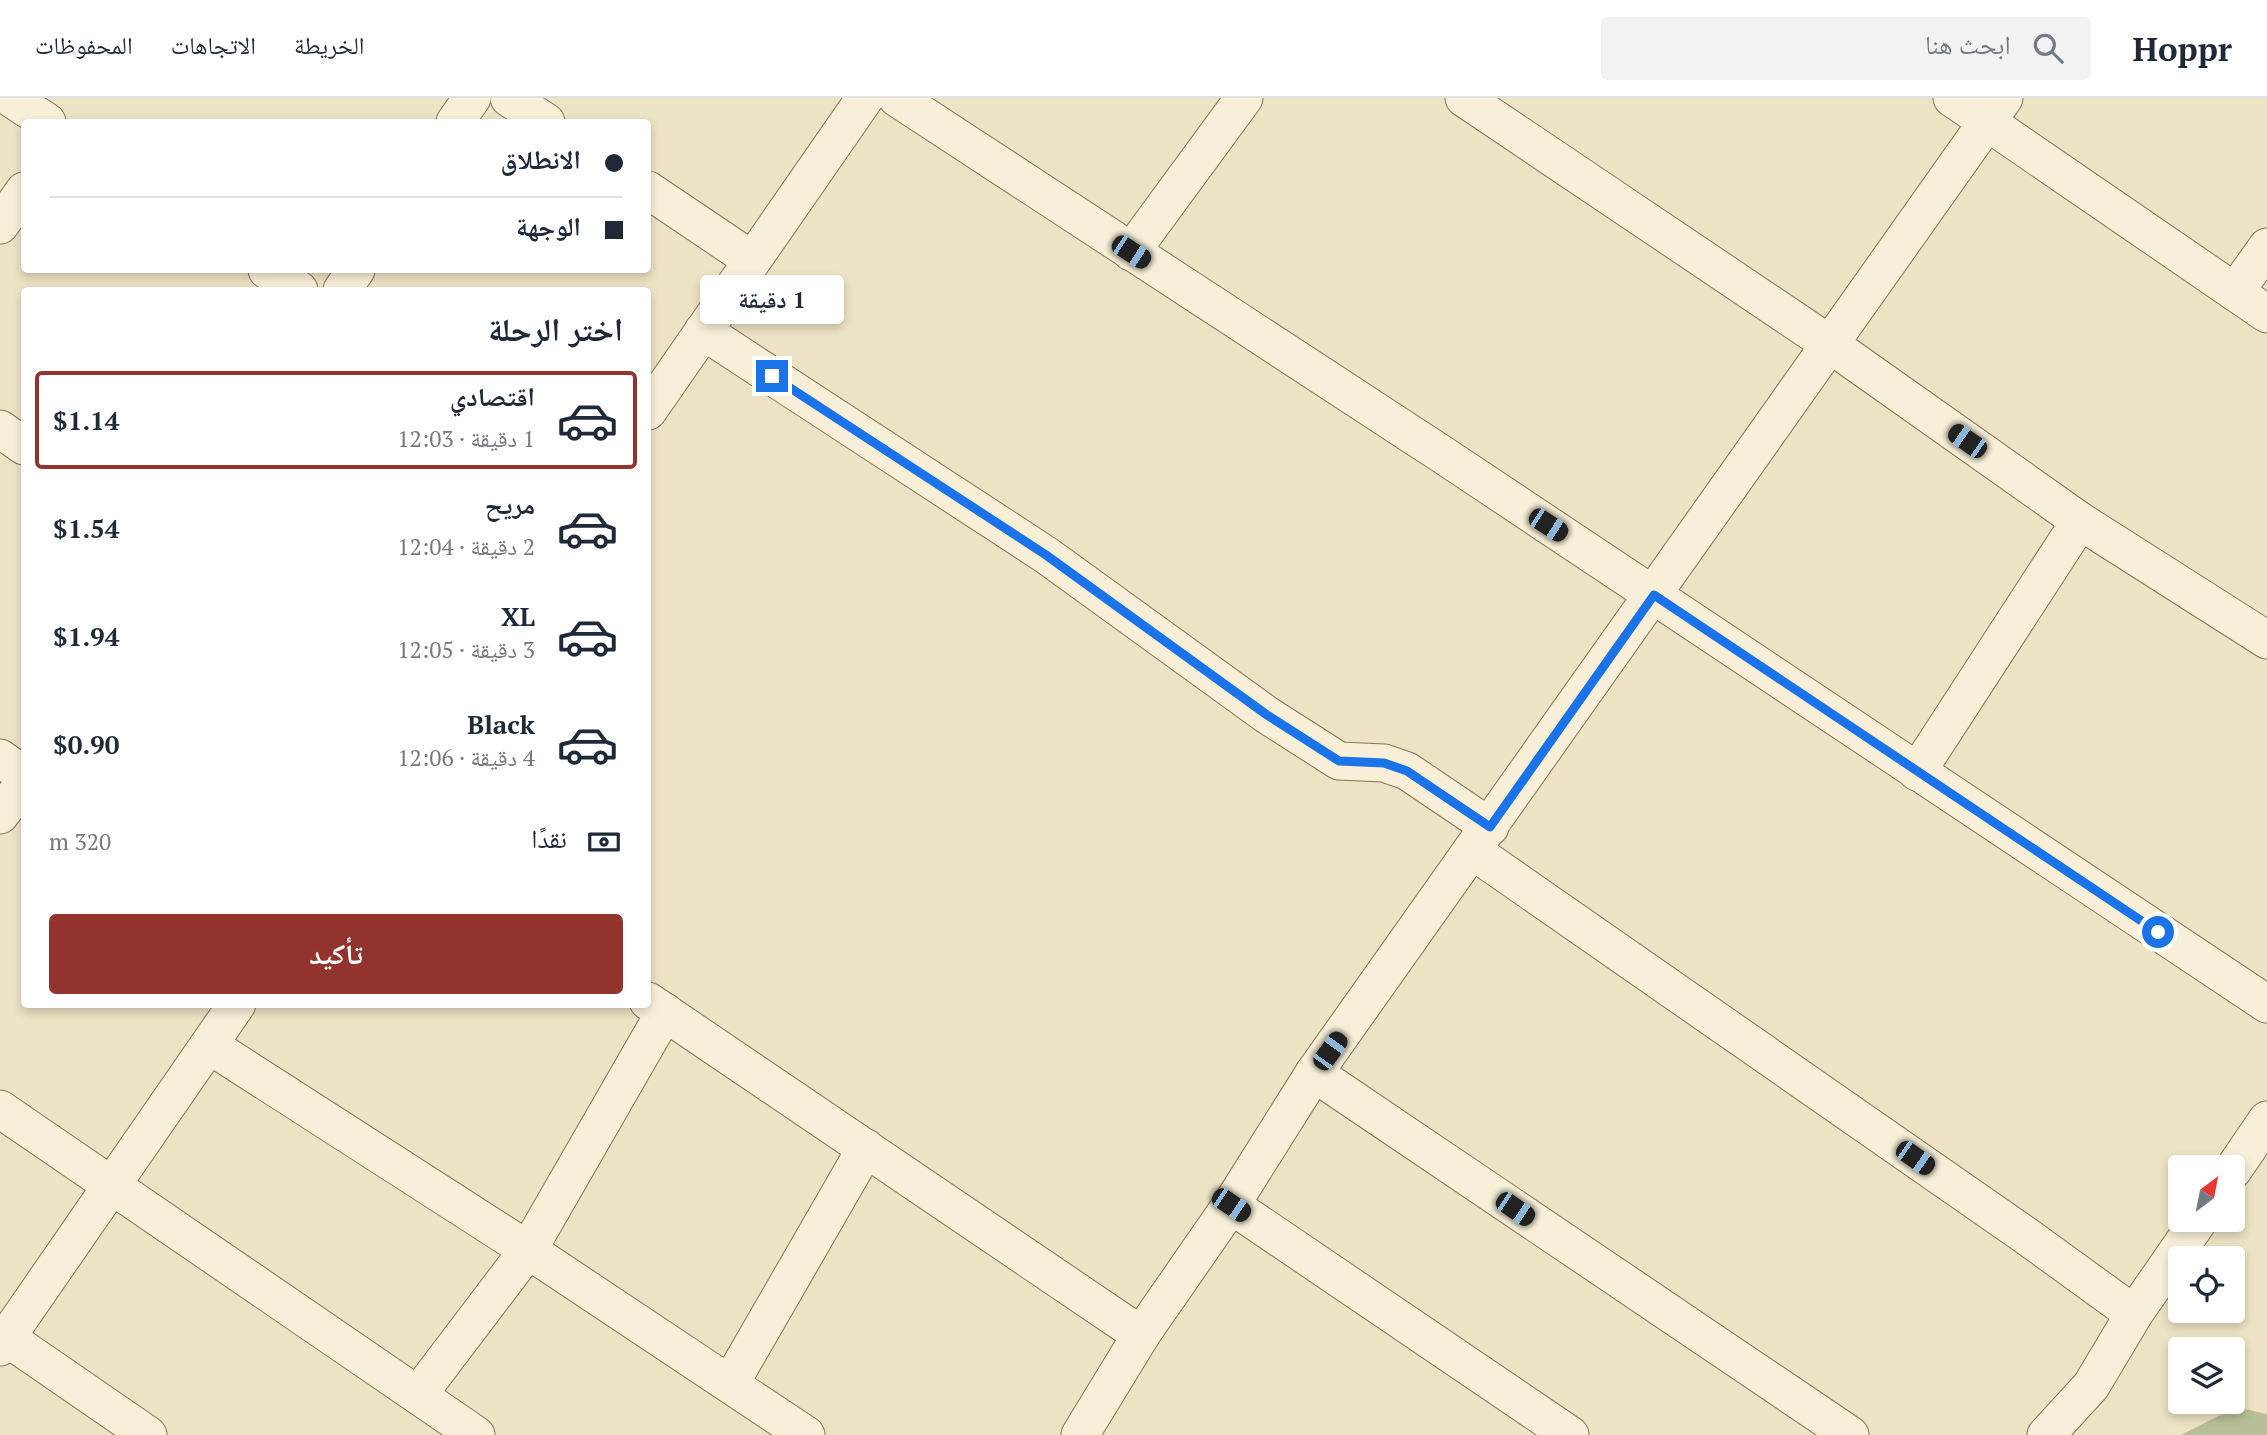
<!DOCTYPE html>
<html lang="ar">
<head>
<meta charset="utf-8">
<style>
  :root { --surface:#fff; --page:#f2f2f3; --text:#1f2937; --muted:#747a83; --line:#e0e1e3; --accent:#92332e }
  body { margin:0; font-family:"PT Serif","Noto Naskh Arabic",serif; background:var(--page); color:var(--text); direction:rtl; height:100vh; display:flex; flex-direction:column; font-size:26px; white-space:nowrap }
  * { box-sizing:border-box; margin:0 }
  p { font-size:23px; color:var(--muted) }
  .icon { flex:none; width:38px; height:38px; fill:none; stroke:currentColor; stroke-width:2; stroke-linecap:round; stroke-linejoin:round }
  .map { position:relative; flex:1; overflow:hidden; direction:ltr }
  .drawer { position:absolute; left:21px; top:189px; width:630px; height:721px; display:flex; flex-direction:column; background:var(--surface); border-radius:7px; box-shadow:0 4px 10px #0003; direction:rtl }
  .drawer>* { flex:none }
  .guide { position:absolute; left:21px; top:21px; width:630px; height:154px; border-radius:7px; box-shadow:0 4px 10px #0003; direction:rtl; display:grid; align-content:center; height:154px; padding:0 28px; background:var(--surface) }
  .needle { width:46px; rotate:32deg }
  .controls { position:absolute; left:2168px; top:1057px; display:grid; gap:14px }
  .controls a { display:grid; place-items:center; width:77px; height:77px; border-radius:7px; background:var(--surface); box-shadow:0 4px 10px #0003; font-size:35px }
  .end { position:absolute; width:32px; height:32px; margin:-16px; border:9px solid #1a73e8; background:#fff; box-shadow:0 0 0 4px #fff }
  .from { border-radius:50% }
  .bubble { position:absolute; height:49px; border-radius:7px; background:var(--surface); box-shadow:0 4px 10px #0003; font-size:23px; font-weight:700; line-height:49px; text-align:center; direction:rtl }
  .car { position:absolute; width:21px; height:42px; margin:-21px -10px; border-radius:9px; box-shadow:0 0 5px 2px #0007; background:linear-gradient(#222 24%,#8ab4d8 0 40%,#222 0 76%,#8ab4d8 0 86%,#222 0) }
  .guide b { display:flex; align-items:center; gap:24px; height:66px; font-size:26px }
  .guide b+b { border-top:2px solid var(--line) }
  .guide i { width:18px; height:18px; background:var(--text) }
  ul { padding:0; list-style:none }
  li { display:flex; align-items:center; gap:21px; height:98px; margin:0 14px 10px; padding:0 14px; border:4px solid transparent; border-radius:7px }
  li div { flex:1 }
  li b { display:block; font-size:26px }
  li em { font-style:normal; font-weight:700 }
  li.active { border-color:var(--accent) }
  li>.icon { width:63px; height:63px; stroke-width:1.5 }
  h2 { padding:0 28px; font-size:32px; line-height:84px }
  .pay { display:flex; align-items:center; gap:18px; height:77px; padding:0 28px; font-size:26px }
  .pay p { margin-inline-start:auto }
  .button { display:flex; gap:14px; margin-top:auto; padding:14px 28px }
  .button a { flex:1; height:80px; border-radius:7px; background:var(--accent); color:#fff; font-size:28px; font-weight:700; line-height:80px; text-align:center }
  header { display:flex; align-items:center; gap:42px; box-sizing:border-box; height:98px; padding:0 35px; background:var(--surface); border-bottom:2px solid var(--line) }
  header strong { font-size:33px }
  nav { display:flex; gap:38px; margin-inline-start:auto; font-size:24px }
  .search { width:490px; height:63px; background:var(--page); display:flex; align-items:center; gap:18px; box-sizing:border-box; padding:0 24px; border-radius:7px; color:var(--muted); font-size:26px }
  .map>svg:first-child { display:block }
</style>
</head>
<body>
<header>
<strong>Hoppr</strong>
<div class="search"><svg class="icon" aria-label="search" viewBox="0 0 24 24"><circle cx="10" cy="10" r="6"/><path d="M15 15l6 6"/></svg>ابحث هنا</div>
<nav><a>الخريطة</a><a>الاتجاهات</a><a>المحفوظات</a></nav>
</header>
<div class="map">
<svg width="2267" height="1337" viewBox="0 0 2267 1337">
  <rect width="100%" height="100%" fill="#ece2c4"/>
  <path fill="#b8bf98" d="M 2236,1309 L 2267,1316 L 2267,1337 L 2181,1337 Z"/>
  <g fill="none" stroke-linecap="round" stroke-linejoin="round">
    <g stroke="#86745c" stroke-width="39">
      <g id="street">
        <path d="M 11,0 L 47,24"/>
        <path d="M 509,0 L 546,24"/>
        <path d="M 897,0 L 1443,357 L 2267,906"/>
        <path d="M 1464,0 L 1831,247 L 2080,423 L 2267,542"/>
        <path d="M 1952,0 L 2267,216"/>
        <path d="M 455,24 L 472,0"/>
        <path d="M 648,92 L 752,162"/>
        <path d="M 0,127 L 24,93"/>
        <path d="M 1131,154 L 1244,0"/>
        <path d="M 267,172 L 299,192"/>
        <path d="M 342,192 L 356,172"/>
        <path d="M 2235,194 L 2267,149"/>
        <path d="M 703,233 L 1046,457 L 1267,617 L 1339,663 L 1384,665 L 1407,673 L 1490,729"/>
        <path d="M 648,313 L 865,0"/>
        <path d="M 0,331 L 24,348"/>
        <path d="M 0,660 L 24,677"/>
        <path d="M 1917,674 L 2080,423"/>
        <path d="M 0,717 L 24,685"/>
        <path d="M 1473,753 L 2025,1137 L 2134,1216"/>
        <path d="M 648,903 L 1141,1237"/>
        <path d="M 209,947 L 528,1152 L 806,1337"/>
        <path d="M 1314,975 L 1850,1337"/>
        <path d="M 0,1011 L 476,1337"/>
        <path d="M 2233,1072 L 2267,1022"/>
        <path d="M 1231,1107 L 1570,1337"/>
        <path d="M 0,1235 L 148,1337"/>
        <path d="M 0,1249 L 237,906"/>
        <path d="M 730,1286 L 866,1050"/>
        <path d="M 418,1297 L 528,1152 L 665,914"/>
        <path d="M 1080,1337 L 1141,1237 L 1231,1107 L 1314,975 L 2004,0"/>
        <path d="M 2046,1337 L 2091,1288 L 2134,1216 L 2199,1122"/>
      </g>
    </g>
    <use href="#street" stroke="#f7efd7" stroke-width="37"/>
  </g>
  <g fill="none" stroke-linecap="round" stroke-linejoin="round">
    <path stroke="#1a73e8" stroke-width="9" d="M 772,278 L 1046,457 L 1267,617 L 1339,663 L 1384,665 L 1407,673 L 1490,729 L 1654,497 L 2158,834"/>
  </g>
</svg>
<div class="controls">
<a><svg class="needle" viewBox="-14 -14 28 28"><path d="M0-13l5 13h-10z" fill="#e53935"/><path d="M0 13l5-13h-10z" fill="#747a83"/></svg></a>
<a><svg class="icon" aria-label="locate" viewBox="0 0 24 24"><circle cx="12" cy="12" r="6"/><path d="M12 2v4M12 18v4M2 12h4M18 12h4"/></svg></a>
<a><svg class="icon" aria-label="layers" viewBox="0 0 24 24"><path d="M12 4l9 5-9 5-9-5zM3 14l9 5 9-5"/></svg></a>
</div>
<i class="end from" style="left:2158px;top:834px"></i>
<i class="end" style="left:772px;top:278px"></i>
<div class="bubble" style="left:700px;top:177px;width:144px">1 دقيقة</div>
<i class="car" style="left:1131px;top:154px;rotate:123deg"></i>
<i class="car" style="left:1967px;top:343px;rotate:305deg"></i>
<i class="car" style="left:1548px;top:427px;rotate:123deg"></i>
<i class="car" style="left:1330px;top:953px;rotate:36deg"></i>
<i class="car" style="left:1915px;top:1060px;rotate:125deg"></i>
<i class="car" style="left:1231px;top:1107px;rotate:124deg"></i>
<i class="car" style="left:1515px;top:1111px;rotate:124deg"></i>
<div class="guide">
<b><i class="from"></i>الانطلاق</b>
<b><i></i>الوجهة</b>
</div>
<section class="drawer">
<h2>اختر الرحلة</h2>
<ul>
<li class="active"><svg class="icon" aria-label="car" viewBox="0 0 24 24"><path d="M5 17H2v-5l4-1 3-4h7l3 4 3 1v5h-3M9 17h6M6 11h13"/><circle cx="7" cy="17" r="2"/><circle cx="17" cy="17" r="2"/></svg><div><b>اقتصادي</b><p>1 دقيقة · 12:03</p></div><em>$1.14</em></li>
<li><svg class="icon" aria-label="car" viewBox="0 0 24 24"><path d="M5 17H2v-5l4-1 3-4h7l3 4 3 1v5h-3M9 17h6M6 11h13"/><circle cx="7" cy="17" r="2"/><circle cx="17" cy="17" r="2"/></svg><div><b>مريح</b><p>2 دقيقة · 12:04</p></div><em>$1.54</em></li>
<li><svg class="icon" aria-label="car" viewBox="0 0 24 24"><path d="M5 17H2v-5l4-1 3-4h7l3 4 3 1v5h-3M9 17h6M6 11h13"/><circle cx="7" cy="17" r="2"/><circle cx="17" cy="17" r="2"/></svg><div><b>XL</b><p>3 دقيقة · 12:05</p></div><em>$1.94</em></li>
<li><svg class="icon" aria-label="car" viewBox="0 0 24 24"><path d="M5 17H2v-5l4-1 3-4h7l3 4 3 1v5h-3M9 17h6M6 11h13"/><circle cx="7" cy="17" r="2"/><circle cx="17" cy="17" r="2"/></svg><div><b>Black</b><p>4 دقيقة · 12:06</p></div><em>$0.90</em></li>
</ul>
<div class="pay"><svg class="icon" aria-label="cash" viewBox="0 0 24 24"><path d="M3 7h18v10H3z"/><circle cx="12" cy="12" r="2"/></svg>نقدًا<p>320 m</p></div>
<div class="button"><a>تأكيد</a></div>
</section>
</div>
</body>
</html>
